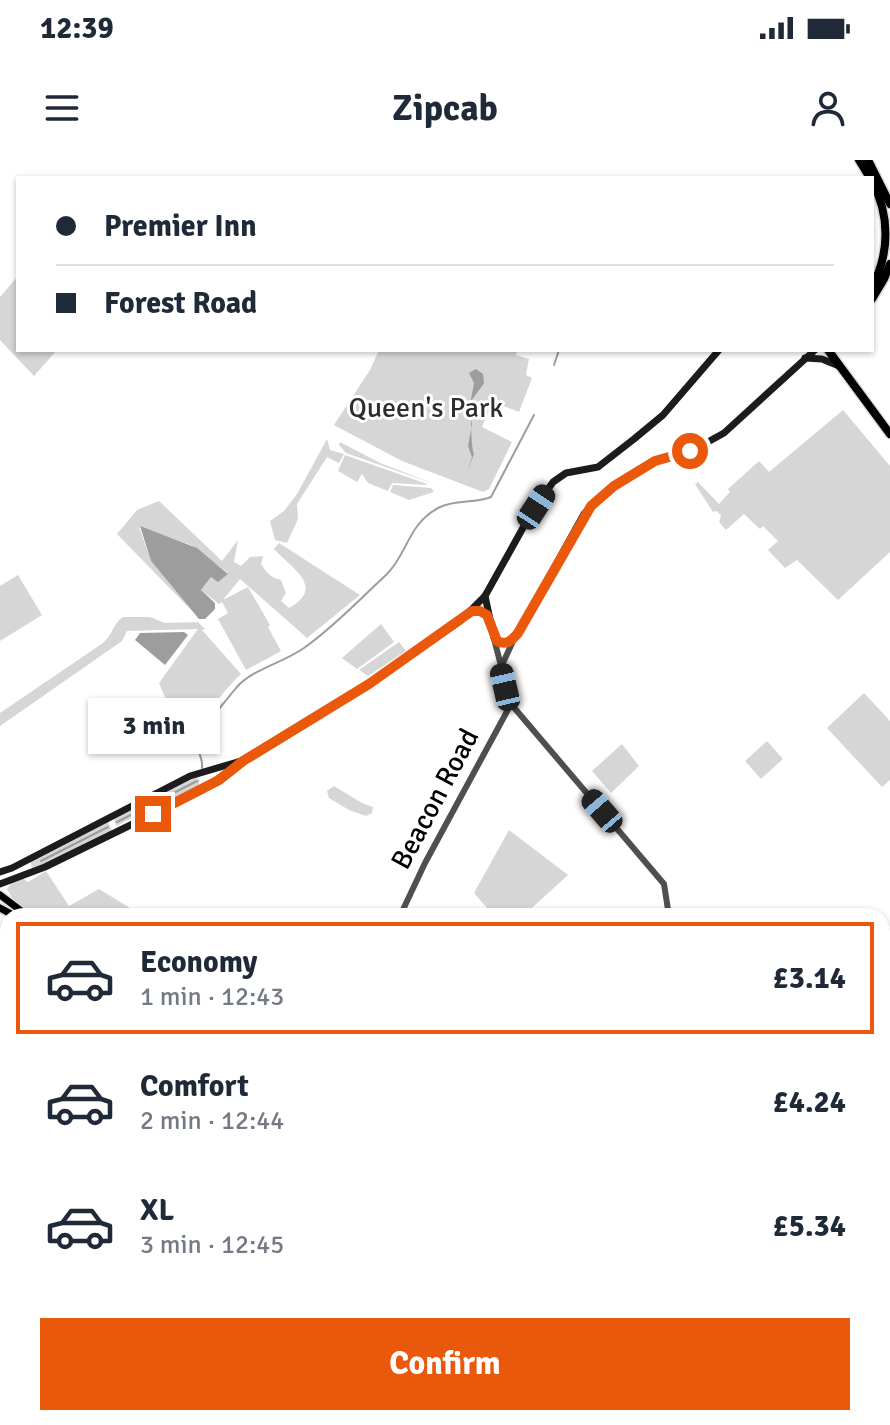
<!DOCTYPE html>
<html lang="en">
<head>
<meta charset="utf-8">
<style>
  :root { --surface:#fff; --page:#f6f6f7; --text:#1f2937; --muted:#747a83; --line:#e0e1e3; --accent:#ea580c }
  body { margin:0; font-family:Signika,sans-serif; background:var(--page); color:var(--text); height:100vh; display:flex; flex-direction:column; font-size:30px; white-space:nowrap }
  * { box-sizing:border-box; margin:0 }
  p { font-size:26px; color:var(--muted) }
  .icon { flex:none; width:44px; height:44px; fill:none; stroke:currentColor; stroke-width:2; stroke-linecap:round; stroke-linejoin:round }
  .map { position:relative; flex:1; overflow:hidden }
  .drawer { position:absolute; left:0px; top:748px; width:890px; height:518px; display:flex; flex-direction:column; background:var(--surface); border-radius:24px 24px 0 0; box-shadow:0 2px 6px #0004 }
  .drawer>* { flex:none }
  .top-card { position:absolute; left:16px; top:16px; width:858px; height:176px; border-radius:0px; box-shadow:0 2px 6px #0004; display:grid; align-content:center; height:176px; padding:0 40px; background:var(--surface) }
  .end { position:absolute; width:36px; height:36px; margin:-18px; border:10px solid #ea580c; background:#fff; box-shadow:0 0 0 4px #fff }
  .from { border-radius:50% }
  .bubble { position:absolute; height:56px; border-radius:0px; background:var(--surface); box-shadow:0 2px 6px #0004; font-size:26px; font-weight:800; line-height:56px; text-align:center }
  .car { position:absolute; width:24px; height:48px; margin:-24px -12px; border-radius:10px; box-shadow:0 0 6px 2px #0007; background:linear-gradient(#222 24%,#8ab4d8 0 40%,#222 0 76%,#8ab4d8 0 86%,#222 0) }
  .top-card b { display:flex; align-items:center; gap:28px; height:76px; font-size:30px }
  .top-card b+b { border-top:2px solid var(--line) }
  .top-card i { width:20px; height:20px; background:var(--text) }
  ul { padding:14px 0 0; list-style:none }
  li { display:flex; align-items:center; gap:24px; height:112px; margin:0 16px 12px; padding:0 24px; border:4px solid transparent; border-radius:0px }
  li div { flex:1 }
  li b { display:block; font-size:30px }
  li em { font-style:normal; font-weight:800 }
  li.on { border-color:var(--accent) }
  li>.icon { width:72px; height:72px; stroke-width:1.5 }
  .button { display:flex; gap:16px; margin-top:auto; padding:16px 40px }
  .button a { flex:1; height:92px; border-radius:0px; background:var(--accent); color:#fff; font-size:32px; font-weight:800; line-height:92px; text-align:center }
  .status { display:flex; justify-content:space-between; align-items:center; height:56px; padding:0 40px; background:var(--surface); direction:ltr }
  .status svg { height:22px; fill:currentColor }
  header { display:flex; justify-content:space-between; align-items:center; height:104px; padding:0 40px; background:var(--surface); font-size:36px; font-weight:800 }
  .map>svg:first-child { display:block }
</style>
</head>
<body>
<div class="status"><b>12:39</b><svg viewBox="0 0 49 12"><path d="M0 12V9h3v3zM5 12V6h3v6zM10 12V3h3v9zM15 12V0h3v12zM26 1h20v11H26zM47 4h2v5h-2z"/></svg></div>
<header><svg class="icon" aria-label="menu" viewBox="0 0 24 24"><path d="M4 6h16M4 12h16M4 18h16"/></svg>Zipcab<svg class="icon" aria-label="person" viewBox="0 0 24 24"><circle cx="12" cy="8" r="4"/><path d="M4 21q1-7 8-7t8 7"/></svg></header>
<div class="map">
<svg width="890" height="1265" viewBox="0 0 890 1265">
  <rect width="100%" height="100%" fill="#fff"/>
  <g fill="#d6d6d6">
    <path d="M 18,116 L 18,190 L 57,190 L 34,216 L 0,180 L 0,137 Z"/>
    <path d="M 379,190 L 517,190 L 516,195 L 529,199 L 526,215 L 532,218 L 519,252 L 493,242 L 482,267 L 512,282 L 489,329 L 483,332 L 402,301 L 334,265 L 370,210 Z"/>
    <path d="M 843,250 L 890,306 L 890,392 L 838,440 L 797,400 L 785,408 L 768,390 L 778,381 L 763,366 L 760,369 L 744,354 L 726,370 L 719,362 L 721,356 L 717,351 L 713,352 L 695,324 L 698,322 L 719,344 L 730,332 L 728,329 L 759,301 L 769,312 Z"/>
    <path d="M 327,279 L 330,290 L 344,294 L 339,303 L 327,297 L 297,344 L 298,359 L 287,383 L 275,380 L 270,361 L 284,351 L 297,334 Z"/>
    <path d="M 340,282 L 380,303 L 437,325 L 346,293 L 339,285 Z"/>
    <path d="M 345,295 L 427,324 L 427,325 L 392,323 L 388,331 L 368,323 L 362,314 L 357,322 L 338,311 Z"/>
    <path d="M 393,325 L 431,328 L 434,332 L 409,340 L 390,332 Z"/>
    <path d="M 159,341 L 222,401 L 238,380 L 234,402 L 241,406 L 250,397 L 263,396 L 261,404 C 267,413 271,418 281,420 L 286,433 L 281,441 L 289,448 C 327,427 290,407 274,389 L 279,383 L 360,435 L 307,478 L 240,419 L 223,440 L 248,427 L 270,465 L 268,467 L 281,491 L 246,510 L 218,459 L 228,453 L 222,442 L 219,444 L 201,430 L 211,417 L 228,413 L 191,385 L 139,367 L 151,401 L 193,452 L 117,374 L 137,350 Z"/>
    <path d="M 18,415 L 42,455 L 0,481 L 0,426 Z"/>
    <path d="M 123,457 L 150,457 L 165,463 L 198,462 L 205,469 L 202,470 L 241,514 C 225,529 197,563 195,586 L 186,588 L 159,523 L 198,469 L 127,471 L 122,481 L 0,566 L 0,553 L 103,483 C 113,475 112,464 123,457 Z"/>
    <path d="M 381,464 L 394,482 L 357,509 L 342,498 Z"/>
    <path d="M 399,482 L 406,491 L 368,516 L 359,510 Z"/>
    <path d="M 864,533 L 890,561 L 890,620 L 882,627 L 827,568 Z"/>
    <path d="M 767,581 L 783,599 L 761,619 L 745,601 Z"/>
    <path d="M 622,584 L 639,606 L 611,633 L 592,611 Z"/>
    <path d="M 196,617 L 200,620 L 198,626 L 116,666 L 114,659 Z"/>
    <path d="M 334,626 L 362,643 L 373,647 L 372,653 L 366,656 L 349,650 L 329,638 L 327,631 Z"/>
    <path d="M 108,662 L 112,671 L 49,703 L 32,708 L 30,700 Z"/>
    <path d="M 509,670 L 568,715 L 523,756 L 494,756 L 474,733 Z"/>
    <path d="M 46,711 L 69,746 L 99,729 L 143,756 L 36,756 L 13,740 L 7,729 L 12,722 L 22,718 L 28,722 Z"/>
    <path d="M 183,1258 L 368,1258 L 376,1265 L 178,1265 Z"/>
  </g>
  <g fill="#9d9d9d">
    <path d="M 476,209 L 483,214 L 484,223 C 481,229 475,234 472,240 C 470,245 471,289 474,294 L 467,312 L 472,297 L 468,286 L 472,264 L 469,250 L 474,223 L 469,213 Z"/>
    <path d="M 140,366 L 197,388 L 228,414 L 218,422 L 211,417 L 201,430 L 215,443 L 215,449 L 205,459 L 199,459 L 151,401 Z"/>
    <path d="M 184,472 L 188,475 L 165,505 L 135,480 L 140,473 Z"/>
  </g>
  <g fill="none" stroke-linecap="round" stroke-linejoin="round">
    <g stroke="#9d9d9d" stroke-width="2">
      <path d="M 554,205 L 559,190"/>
      <path d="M 202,608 C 203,601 200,597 199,591 C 198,571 224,543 236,528 C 252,509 283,503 304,488 C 334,467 360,439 386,415 C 408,394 407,365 438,348 C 455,339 474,344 491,337 L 534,255"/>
      <path d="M 117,662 L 197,621"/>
      <path d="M 41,701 L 108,667"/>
      <path d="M 359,1258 L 363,1264"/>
    </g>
    <g stroke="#dbdbdb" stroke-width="10">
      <g id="primary">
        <path d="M 0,735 L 28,756"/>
        <path d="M 0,748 L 15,756"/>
        <path d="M 700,1258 L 709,1265"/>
        <path d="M 714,1258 L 723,1265"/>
      </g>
    </g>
    <g stroke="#dbdbdb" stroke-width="11">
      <g id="trunk">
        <path d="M 859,0 L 870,18"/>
        <path d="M 868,0 L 890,44"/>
        <path d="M 872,21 C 890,55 890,93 872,127"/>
        <path d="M 872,139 L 884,119 L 890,104"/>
        <path d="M 828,190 L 890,274"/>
      </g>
    </g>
    <g stroke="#4f4f4f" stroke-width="6">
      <path d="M 493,475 L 511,544 L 664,724 L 669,756"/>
      <path d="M 502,505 L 514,479"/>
      <path d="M 400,756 L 425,703 L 511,544"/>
      <path d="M 882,1003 L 890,999"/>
      <path d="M 609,1265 L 613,1258"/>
    </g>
    <g stroke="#1c1c1c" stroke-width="7">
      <path d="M 805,198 L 822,199 L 839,206"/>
      <path d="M 485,436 L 494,478 L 502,483 L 510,481 L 518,473 L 584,354 L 608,330 L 655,301 L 697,288 L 724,273 L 815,190"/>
      <path d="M 0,712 L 12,708 L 190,616 L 241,601"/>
      <path d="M 0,724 L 45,707 L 204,629 L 243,601 L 369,524 L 460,461 L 485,436 L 529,357 L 553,322 L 566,313 L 598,307 L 634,279 L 663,255 L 719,190"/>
    </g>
    <use href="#primary" stroke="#000" stroke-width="7"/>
    <use href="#trunk" stroke="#000" stroke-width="8"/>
  </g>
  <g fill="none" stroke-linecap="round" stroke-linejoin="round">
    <path stroke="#ea580c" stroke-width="10" d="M 153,654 L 219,620 L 243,601 L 369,524 L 472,451 L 480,451 L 487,455 L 497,481 C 507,486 512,480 518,473 L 591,346 L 614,326 L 655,301 L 690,291"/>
  </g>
  <g text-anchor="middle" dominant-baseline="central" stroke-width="6" stroke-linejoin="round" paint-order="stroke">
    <g font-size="28" fill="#2d2d2d" stroke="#fff">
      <text x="426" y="248">Queen's Park</text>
    </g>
    <g font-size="28" fill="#000" stroke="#fff">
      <text transform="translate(435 639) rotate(-62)">Beacon Road</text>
    </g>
  </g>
</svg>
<i class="end from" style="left:690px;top:291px"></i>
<i class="end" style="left:153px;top:654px"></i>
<div class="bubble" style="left:88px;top:538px;width:132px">3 min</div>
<i class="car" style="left:536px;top:347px;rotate:33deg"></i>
<i class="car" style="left:505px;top:527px;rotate:347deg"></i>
<i class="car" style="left:602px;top:651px;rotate:319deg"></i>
<div class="top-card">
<b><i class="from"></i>Premier Inn</b>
<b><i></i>Forest Road</b>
</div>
<section class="drawer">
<ul>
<li class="on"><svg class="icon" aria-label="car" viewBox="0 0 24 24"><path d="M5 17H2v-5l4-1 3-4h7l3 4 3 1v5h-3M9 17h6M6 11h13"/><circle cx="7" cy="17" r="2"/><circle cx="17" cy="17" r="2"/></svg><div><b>Economy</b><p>1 min · 12:43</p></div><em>£3.14</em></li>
<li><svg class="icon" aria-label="car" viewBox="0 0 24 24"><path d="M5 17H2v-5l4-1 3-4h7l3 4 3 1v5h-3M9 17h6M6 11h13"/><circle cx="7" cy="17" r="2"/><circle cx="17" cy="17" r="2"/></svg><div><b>Comfort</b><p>2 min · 12:44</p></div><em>£4.24</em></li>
<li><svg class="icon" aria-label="car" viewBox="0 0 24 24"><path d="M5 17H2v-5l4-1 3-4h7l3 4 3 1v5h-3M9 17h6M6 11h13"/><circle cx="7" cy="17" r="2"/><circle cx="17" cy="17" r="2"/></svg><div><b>XL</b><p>3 min · 12:45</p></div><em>£5.34</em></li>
</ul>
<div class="button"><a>Confirm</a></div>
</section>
</div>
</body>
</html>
